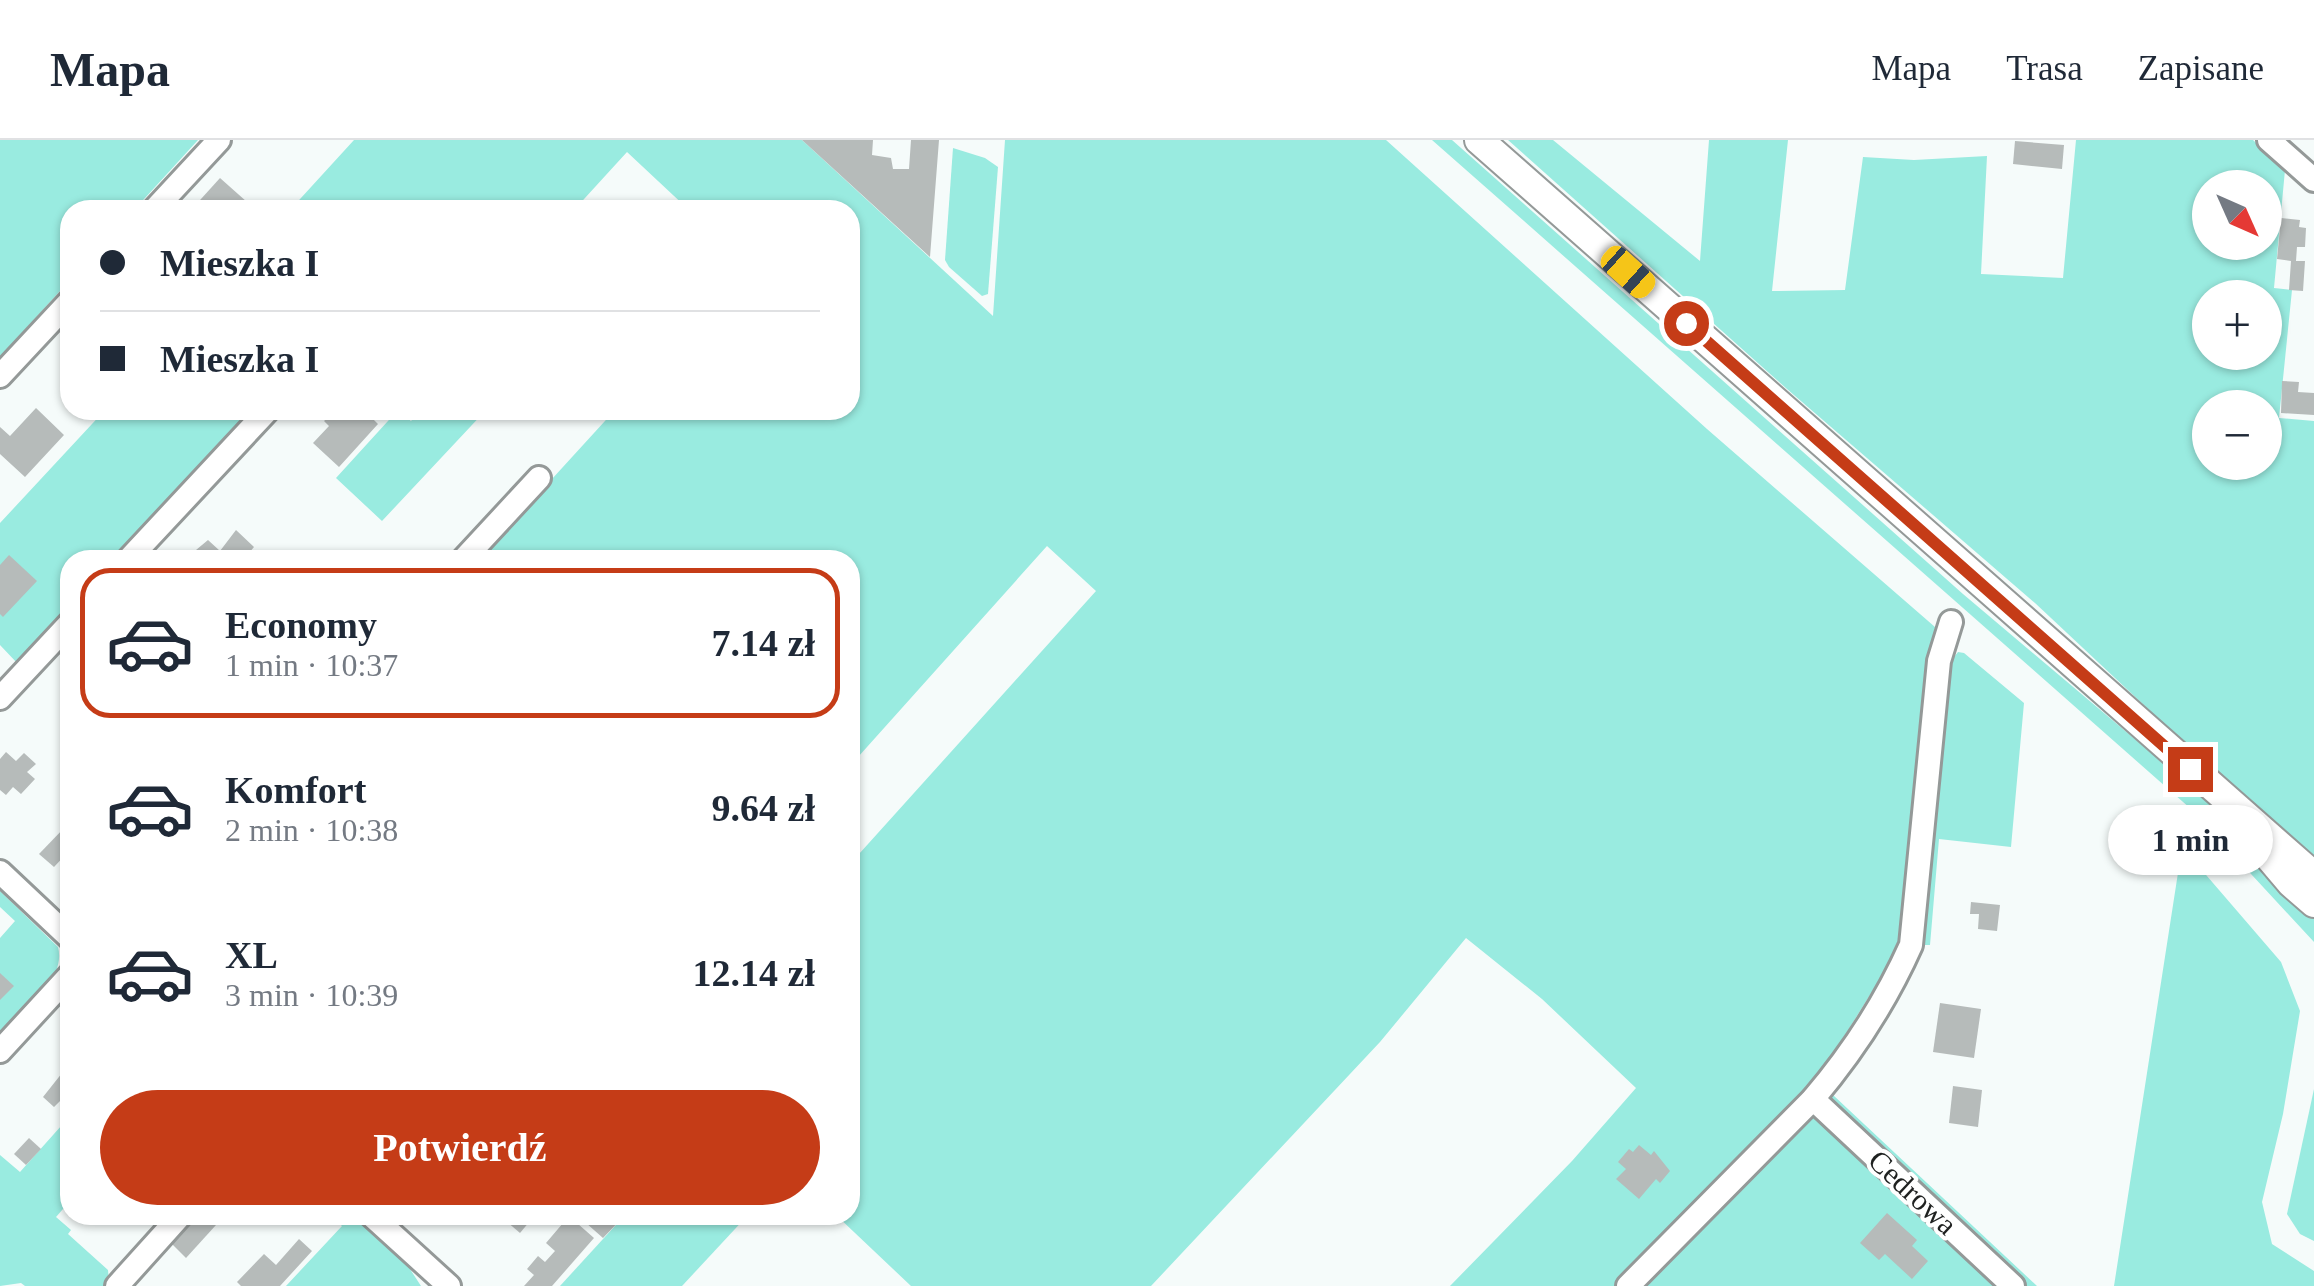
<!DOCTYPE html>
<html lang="pl">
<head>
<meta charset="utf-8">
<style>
  :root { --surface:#fff; --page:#f6f6f7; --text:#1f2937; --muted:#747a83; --line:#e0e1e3; --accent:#c53c17 }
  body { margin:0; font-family:Georgia,serif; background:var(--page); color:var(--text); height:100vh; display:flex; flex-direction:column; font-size:38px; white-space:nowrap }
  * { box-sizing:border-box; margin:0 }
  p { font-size:32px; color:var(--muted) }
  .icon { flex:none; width:55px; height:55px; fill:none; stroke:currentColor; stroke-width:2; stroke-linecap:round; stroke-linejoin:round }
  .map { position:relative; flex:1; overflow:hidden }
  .details { position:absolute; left:60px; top:410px; width:800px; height:675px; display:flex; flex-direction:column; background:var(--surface); border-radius:30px; box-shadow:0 2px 8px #0004 }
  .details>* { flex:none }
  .hud { position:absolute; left:60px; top:60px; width:800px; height:220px; border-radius:30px; box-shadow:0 2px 8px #0004; display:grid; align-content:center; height:220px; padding:0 40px; background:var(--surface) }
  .needle { width:65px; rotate:135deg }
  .buttons { position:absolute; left:2192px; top:30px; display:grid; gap:20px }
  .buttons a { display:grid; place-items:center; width:90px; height:90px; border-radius:50%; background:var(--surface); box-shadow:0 2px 8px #0004; font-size:50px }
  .end { position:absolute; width:45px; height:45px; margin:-22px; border:12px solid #c53c17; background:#fff; box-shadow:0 0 0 5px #fff }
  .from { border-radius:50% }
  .bubble { position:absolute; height:70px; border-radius:35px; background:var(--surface); box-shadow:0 2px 8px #0004; font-size:32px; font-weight:700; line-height:70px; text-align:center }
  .car { position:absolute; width:30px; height:60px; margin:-30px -15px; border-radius:12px; box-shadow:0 0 8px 2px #0007; background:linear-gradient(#f5c518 24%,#345 0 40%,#f5c518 0 76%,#345 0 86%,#f5c518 0) }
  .hud b { display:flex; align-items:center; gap:35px; height:95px; font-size:38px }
  .hud b+b { border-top:2px solid var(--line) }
  .hud i { width:25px; height:25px; background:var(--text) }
  ul { padding:18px 0 0; list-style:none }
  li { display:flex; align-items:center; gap:30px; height:150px; margin:0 20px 15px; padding:0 20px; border:5px solid transparent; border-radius:30px }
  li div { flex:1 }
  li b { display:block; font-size:38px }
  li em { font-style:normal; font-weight:700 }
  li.on { border-color:var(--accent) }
  li>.icon { width:90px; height:90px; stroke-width:1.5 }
  .button { display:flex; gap:20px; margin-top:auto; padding:20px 40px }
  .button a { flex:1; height:115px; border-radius:60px; background:var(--accent); color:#fff; font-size:40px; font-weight:700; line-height:115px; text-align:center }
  header { display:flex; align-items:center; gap:60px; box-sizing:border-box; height:140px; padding:0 50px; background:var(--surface); border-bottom:2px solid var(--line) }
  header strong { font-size:48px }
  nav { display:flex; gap:55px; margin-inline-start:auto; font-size:35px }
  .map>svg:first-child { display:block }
</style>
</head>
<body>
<header>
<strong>Mapa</strong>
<nav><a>Mapa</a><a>Trasa</a><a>Zapisane</a></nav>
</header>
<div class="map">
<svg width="2314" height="1146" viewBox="0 0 2314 1146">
  <rect width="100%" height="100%" fill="#f5fbfa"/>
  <g fill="#99ebe0" fill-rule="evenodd">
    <path d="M 0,0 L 198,0 L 134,70 L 70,70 L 70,140 L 0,217 Z"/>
    <path d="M 354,0 L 802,0 L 993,176 L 1005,0 L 1386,0 L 1707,289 L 1935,487 L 1913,713 L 1898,810 L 1817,940 L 2037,1146 L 1450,1146 L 1572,1021 L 1636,948 L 1542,859 L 1466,798 L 1380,902 L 1151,1146 L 911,1146 L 836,1075 L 850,1075 L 850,724 L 1096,451 L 1047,406 L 850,626 L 850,420 L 478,420 L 615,270 L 850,270 L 850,70 L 689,70 L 627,12 L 574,70 L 290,70 Z"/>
    <path d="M 1432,0 L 1452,0 L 1963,454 L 2194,649 L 2314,772 L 2314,802 L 2191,669 Z"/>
    <path d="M 1508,0 L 1553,0 L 1700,121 L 1709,0 L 1788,0 L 1772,151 L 1845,150 L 1863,17 L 1914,20 L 1987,16 L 1981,134 L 2063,138 L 2076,0 L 2253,0 L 2285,30 L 2274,148 L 2292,150 L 2279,278 L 2314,281 L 2314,716 L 2163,583 L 2035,463 L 1787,249 ZM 2210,48 L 2265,48 L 2265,102 L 2210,102 ZM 2210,158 L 2265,158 L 2265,212 L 2210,212 ZM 2210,268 L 2265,268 L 2265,322 L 2210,322 Z"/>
    <path d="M 953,8 L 985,18 L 998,27 L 988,154 L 982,156 L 949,127 L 945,120 Z"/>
    <path d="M 105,270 L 257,270 L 118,420 L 70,420 L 70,471 L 18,524 L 0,505 L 0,383 Z"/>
    <path d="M 398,270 L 411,281 L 421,270 L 486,270 L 382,381 L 336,338 Z"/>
    <path d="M 1958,512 L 1964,513 L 2024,563 L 2011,707 L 1939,699 L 1930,805 L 1918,805 L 1947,526 Z"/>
    <path d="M 2182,707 L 2281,822 L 2300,871 L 2283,974 L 2262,1062 L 2272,1104 L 2314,1131 L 2314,1146 L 2114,1146 Z"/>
    <path d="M 0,751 L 58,807 C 67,840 21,874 0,896 L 0,798 L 15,781 L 0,767 Z"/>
    <path d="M 2314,949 L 2314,1101 L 2300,1094 L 2287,1074 Z"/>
    <path d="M 70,976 L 70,1061 L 56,1077 L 71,1090 L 68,1094 L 108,1130 L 109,1141 L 104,1146 L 25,1146 L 21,1143 L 0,1146 L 0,1015 L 20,1032 Z"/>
    <path d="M 331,1075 L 353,1075 L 408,1126 L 421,1146 L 286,1146 L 342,1086 Z"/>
    <path d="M 625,1075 L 748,1075 L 682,1146 L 560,1146 Z"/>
  </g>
  <g fill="#b6bbba">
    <path d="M 802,0 L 873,0 L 872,15 L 891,18 L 893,29 L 909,29 L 911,0 L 939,0 L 930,117 Z"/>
    <path d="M 2015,1 L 2064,5 L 2062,29 L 2013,24 Z"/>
    <path d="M 220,38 L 256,70 L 191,70 Z"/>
    <path d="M 2281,78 L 2300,80 L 2299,87 L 2306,88 L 2305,107 L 2297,107 L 2296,121 L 2305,121 L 2303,151 L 2289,150 L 2291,121 L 2277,119 Z"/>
    <path d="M 2282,241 L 2299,242 L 2298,252 L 2314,253 L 2314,275 L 2281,273 Z"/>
    <path d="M 36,268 L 64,295 L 25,337 L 0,314 L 0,287 L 10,296 Z"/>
    <path d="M 335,270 L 364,270 L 378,284 L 339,327 L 313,303 L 329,286 L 324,281 Z"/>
    <path d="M 236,390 L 254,407 L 243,420 L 184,420 L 208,400 L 220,411 Z"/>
    <path d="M 9,415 L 37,441 L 3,477 L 0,474 L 0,425 Z"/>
    <path d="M 6,612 L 16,621 L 24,613 L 36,624 L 27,632 L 35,639 L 21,654 L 13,647 L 6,655 L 0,650 L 0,619 Z"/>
    <path d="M 66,686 L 70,690 L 70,710 L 54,727 L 39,714 Z"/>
    <path d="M 1971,762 L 2000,765 L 1997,791 L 1978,789 L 1979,774 L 1970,774 Z"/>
    <path d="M 0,833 L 14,846 L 0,860 Z"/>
    <path d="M 1940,863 L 1981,869 L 1974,918 L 1933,912 Z"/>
    <path d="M 70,923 L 70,961 L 65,956 L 54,967 L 43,957 Z"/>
    <path d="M 1953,946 L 1982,950 L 1978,987 L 1949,983 Z"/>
    <path d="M 29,998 L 41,1009 L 26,1025 L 14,1014 Z"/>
    <path d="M 1639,1005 L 1651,1015 L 1654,1011 L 1670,1031 L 1660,1043 L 1656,1039 L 1639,1059 L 1616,1039 L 1626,1029 L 1618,1022 L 1629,1009 L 1633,1012 Z"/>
    <path d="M 1887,1073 L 1917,1100 L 1912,1106 L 1928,1121 L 1912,1139 L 1885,1114 L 1879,1120 L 1860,1103 Z"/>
    <path d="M 199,1075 L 205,1075 L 216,1085 L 186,1118 L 172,1104 Z"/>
    <path d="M 499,1075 L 535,1075 L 520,1093 Z"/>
    <path d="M 577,1075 L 607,1075 L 605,1078 L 608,1081 L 613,1075 L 625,1075 L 603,1098 Z"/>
    <path d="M 569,1076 L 594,1098 L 552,1146 L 524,1146 L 534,1135 L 527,1129 L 538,1116 L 545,1122 L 555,1111 L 546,1103 Z"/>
    <path d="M 299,1099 L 312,1111 L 280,1146 L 241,1146 L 237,1142 L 264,1114 L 276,1125 Z"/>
  </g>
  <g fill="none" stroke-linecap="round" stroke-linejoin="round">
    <g stroke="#949998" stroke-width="28">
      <g id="minor">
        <path d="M 2269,0 L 2314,40"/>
        <path d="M 154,70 L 219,0"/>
        <path d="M 0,236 L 70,161"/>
        <path d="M 128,420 L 268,270"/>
        <path d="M 463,420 L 539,338"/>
        <path d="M 0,558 L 70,483"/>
        <path d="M 0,732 L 70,798"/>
        <path d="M 0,911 L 70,835"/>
        <path d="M 1813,959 L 2013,1146"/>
        <path d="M 371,1075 L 449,1146"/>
        <path d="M 117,1146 L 181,1075"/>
        <path d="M 1628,1146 L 1813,959 C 1853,912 1886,861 1911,805 L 1939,521 L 1951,482"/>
      </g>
    </g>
    <g stroke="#949998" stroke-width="32">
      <g id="tertiary">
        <path d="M 1479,0 L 2314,736"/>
        <path d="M 2263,710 L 2291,743 L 2314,763"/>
      </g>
    </g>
    <use href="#minor" stroke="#fff" stroke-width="22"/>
    <use href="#tertiary" stroke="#fff" stroke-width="28"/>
  </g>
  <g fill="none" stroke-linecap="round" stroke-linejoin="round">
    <path stroke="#c53c17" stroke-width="12" d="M 1686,183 L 2190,629"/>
  </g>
  <g text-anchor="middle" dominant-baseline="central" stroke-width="8" stroke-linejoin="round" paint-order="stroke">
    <g font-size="30" fill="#1f2120" stroke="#fff">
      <text transform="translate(1913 1052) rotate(43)">Cedrowa</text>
    </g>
  </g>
</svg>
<div class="buttons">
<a><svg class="needle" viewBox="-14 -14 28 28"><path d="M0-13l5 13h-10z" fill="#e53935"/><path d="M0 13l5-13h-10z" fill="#747a83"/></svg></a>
<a>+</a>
<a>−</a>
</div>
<i class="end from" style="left:1686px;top:183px"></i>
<i class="end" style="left:2190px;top:629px"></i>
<div class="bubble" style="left:2108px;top:665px;width:165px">1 min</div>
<i class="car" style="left:1628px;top:132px;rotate:132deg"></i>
<div class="hud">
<b><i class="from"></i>Mieszka I</b>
<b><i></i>Mieszka I</b>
</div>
<section class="details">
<ul>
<li class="on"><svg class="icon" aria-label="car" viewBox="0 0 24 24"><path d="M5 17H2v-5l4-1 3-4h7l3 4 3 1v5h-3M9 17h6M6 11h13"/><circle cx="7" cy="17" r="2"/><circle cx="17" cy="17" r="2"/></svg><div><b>Economy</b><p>1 min · 10:37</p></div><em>7.14 zł</em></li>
<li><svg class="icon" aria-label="car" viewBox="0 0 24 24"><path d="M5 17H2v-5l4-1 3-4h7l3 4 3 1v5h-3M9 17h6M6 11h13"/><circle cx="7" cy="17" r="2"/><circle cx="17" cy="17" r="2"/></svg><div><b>Komfort</b><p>2 min · 10:38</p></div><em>9.64 zł</em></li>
<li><svg class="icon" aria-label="car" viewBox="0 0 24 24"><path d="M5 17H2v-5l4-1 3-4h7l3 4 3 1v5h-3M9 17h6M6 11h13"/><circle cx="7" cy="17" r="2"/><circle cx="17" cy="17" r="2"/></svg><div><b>XL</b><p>3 min · 10:39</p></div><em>12.14 zł</em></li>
</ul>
<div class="button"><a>Potwierdź</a></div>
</section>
</div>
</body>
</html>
